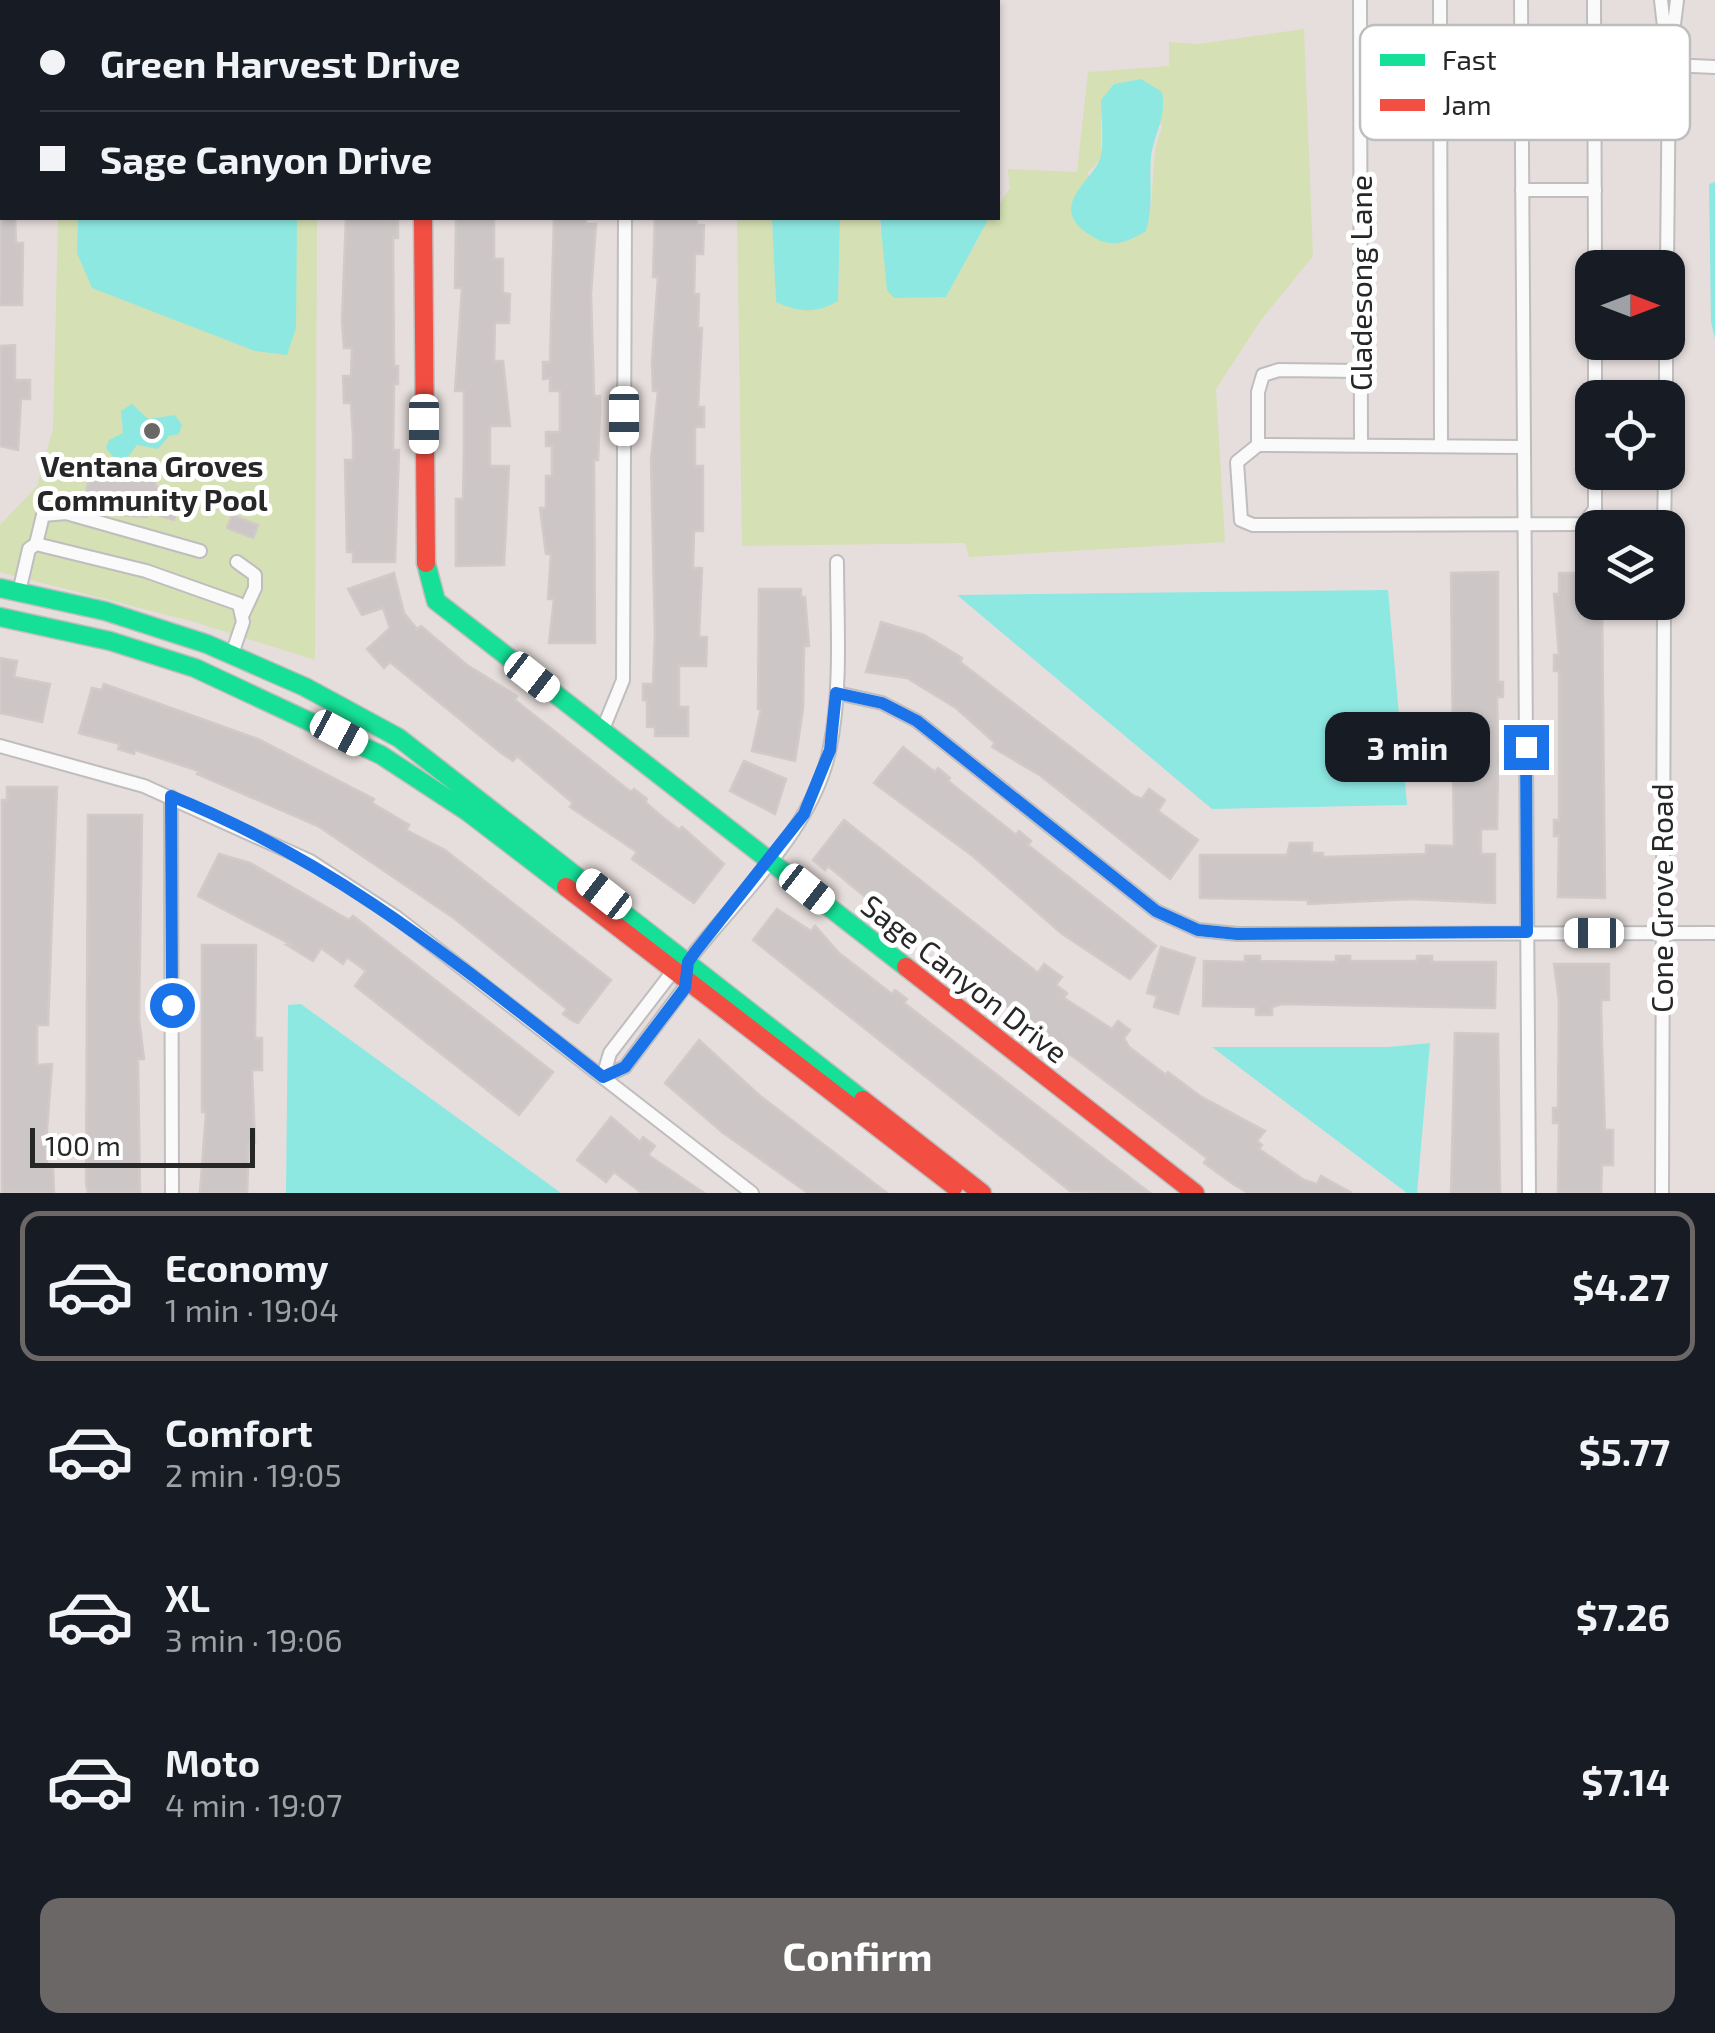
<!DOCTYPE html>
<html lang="en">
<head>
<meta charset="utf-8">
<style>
  :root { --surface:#171b24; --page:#242831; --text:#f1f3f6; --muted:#9ea1a6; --line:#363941; --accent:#6a6766 }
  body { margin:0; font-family:"Exo 2",sans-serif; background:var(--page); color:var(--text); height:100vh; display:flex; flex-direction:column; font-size:38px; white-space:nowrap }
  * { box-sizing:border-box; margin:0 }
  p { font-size:32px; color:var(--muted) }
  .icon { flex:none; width:55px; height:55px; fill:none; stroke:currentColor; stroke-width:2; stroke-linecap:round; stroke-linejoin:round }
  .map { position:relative; height:1193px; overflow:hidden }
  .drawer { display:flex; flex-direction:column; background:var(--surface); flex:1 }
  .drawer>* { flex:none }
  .hud { position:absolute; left:0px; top:0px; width:1000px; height:220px; box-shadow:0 2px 8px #0004; display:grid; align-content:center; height:220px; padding:0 40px; background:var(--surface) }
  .needle { width:65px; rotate:90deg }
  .buttons { position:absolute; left:1575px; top:250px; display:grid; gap:20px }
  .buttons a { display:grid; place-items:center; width:110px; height:110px; border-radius:20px; background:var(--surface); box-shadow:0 2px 8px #0004; font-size:50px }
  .scale { position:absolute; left:30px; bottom:25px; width:225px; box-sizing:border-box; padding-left:10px; border:5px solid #272727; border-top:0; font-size:28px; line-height:35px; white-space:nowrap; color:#272727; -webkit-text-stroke:8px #fff; paint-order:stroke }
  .end { position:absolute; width:45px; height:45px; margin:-22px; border:12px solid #1a73e8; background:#fff; box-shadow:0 0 0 5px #fff }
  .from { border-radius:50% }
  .bubble { position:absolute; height:70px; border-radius:20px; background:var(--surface); box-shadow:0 2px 8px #0004; font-size:32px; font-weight:700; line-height:70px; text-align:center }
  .car { position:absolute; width:30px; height:60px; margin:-30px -15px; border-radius:12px; box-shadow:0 0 8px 2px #0007; background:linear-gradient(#fff 24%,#345 0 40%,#fff 0 76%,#345 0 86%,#fff 0) }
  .hud b { display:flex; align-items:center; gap:35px; height:95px; font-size:38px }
  .hud b+b { border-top:2px solid var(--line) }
  .hud i { width:25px; height:25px; background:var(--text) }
  ul { padding:18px 0 0; list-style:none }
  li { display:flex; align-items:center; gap:30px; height:150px; margin:0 20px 15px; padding:0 20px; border:5px solid transparent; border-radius:20px }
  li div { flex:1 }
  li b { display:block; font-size:38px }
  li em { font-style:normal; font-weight:700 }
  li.selected { border-color:var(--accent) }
  li>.icon { width:90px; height:90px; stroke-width:1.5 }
  .primary-button { display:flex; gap:20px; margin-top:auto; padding:20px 40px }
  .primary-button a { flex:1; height:115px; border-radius:20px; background:var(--accent); color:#fff; font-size:40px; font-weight:700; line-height:115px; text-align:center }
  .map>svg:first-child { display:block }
</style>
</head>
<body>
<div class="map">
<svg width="1715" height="1193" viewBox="0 0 1715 1193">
  <rect width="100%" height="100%" fill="#e6dedc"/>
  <g fill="#d5e0b4" fill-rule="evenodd">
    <path d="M 1304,29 L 1313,256 L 1261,320 L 1216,389 L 1225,542 L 969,557 L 965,543 L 742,546 L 737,218 L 772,218 L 776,301 L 838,301 L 840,218 L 880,218 L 880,229 L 946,297 L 989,218 L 998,218 L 998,206 L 1010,188 L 1008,169 L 1077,172 L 1088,72 L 1169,66 L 1169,42 L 1198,44 ZM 1141,79 L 1162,127 C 1148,161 1157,195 1146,231 L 1087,173 L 1101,159 L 1101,100 L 1114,84 Z"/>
    <path d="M 58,218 L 317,218 L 315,660 L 194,622 L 0,572 L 0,525 L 37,486 L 53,429 Z"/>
  </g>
  <g fill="#8ee8e2">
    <path d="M 1141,79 L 1162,92 C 1167,118 1154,133 1151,157 C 1149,183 1154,205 1146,231 C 1129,241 1114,249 1095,238 C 1040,207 1097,180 1101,155 C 1104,138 1101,117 1101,100 L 1114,84 Z"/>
    <path d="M 1715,182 L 1715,339 L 1711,322 L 1709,184 Z"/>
    <path d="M 78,218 L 297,218 L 296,328 L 287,355 L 255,351 L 92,288 L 77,253 Z"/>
    <path d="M 772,218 L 840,218 L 838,301 C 816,314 798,312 776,302 Z"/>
    <path d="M 880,218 L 989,218 L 946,297 L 894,298 L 887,290 Z"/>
    <path d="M 132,404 L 148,419 L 175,415 L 182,425 L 179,434 L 169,436 L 158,449 L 137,445 L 127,458 L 116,460 L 106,448 L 109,440 L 123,433 L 121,411 Z"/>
    <path d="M 1388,590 L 1407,805 L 1212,809 L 957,595 Z"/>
    <path d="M 301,1004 L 561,1193 L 286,1193 L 288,1005 Z"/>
    <path d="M 1430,1043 L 1417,1193 L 1407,1193 L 1212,1047 L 1388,1047 Z"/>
  </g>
  <g fill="#ccc7c6" stroke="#d1cac8" stroke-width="2.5">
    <path d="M 0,218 L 15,218 L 16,243 L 23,243 L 22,305 L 0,305 Z"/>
    <path d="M 346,218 L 398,220 L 398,238 L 393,238 L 394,366 L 398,366 L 398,384 L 394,384 L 393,450 L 399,450 L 395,562 L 353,562 L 353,552 L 347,552 L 345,460 L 353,460 L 353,437 L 351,403 L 344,403 L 343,376 L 351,376 L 352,348 L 344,348 L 342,320 Z"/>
    <path d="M 456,218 L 494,218 L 494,259 L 503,259 L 503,293 L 510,294 L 509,323 L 495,323 L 494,361 L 503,361 L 510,426 L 490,426 L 490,466 L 509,466 L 504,565 L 456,566 L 456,499 L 463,499 L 464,446 L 464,391 L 455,391 L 462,288 L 455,288 Z"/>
    <path d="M 554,218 L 586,218 L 586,224 L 596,224 L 591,294 L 594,396 L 600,396 L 600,412 L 598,460 L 594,460 L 595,643 L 549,643 L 554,599 L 548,599 L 551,554 L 546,554 L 540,508 L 546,508 L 546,476 L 552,476 L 552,446 L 546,446 L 546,432 L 560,432 L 560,391 L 550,391 L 550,378 L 543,379 L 543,362 L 550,362 Z"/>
    <path d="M 655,218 L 697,218 L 697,225 L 704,225 L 703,254 L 695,254 L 694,294 L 699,294 L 698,328 L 702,328 L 698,407 L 704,407 L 704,427 L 695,427 L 695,466 L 703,466 L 703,531 L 694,531 L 693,568 L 702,568 L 699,637 L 707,637 L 706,666 L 679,666 L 679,707 L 688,707 L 688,736 L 655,736 L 655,727 L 647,727 L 647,700 L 643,700 L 643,684 L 653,684 L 655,636 L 651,460 L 658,391 L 653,391 L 652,362 L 658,277 L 653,277 Z"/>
    <path d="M 15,345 L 15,380 L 30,380 L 30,399 L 21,399 L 18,450 L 0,446 L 0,346 Z"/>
    <path d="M 120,470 L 156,481 L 155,486 L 173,492 L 172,497 L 179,500 L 174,520 L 148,512 L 147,517 L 122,515 L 122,510 L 110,503 L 85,495 L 90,476 L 98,479 L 100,471 L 117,477 Z"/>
    <path d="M 232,515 L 258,525 L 253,538 L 227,528 Z"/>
    <path d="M 1498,572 L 1498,682 L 1503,682 L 1503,697 L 1497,697 L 1498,751 L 1502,751 L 1503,766 L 1498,766 L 1497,829 L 1481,829 L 1481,854 L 1495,854 L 1495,903 L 1412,899 L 1308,904 L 1308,900 L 1200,898 L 1200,855 L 1287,855 L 1290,843 L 1312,843 L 1312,853 L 1323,853 L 1323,857 L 1426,854 L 1426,845 L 1454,846 L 1451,573 Z"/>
    <path d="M 394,573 L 404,613 L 417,629 L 421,626 L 467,665 L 517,696 L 515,700 L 631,792 L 634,789 L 647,799 L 645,802 L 660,815 L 679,830 L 682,827 L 724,864 L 694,903 L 632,859 L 637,852 L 570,807 L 573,803 L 517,756 L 513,761 L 500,752 L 390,662 L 384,668 L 367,649 L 390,628 L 383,608 L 362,615 L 348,589 Z"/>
    <path d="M 1559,573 L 1592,573 L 1592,602 L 1602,602 L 1605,898 L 1558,897 L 1559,836 L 1554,836 L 1554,820 L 1559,820 L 1559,671 L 1554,671 L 1554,655 L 1559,655 L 1554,594 L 1559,594 Z"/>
    <path d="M 759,589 L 801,589 L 801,597 L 805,597 L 809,646 L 804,646 L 803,709 L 795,761 L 752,751 L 761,709 L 758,709 Z"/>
    <path d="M 881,622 L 924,635 L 962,658 L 960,662 L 1134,796 L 1142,799 L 1149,789 L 1165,800 L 1158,811 L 1198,840 L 1170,879 L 1041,776 L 992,747 L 995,743 L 956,708 L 907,678 L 866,672 Z"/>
    <path d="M 0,658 L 17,661 L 14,677 L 50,684 L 42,722 L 0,713 Z"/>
    <path d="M 104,684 L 258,739 L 374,799 L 372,803 L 409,825 L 406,830 L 445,850 L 611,980 L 578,1023 L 573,1021 L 563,1014 L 567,1009 L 455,919 L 318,826 L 197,774 L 199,771 L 135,750 L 134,754 L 118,749 L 120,744 L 79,733 L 92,688 L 102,690 Z"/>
    <path d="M 903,747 L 935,772 L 938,768 L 950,778 L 948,781 L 1016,835 L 1019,831 L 1031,841 L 1028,845 L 1156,946 L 1130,979 L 1061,933 L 974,857 L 874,783 Z"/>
    <path d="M 744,761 L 786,779 L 775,814 L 730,791 Z"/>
    <path d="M 7,787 L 57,787 L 48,1025 L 37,1025 L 37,1065 L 52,1064 L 47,1129 L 47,1167 L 53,1167 L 54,1193 L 2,1193 L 2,800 L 7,800 Z"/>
    <path d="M 88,815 L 142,815 L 139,1019 L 144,1059 L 138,1059 L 140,1193 L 88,1193 L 86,1183 Z"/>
    <path d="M 844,820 L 1038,973 L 1044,964 L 1062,977 L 1056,985 L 1067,993 L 1064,998 L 1112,1029 L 1118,1021 L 1130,1030 L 1124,1038 L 1129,1047 L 1166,1075 L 1168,1072 L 1200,1096 L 1265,1131 L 1257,1141 L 1262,1145 L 1259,1149 L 1304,1180 L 1317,1184 L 1321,1176 L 1352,1193 L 1248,1193 L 1233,1184 L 1204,1163 L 1207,1158 L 1075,1058 L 1023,1025 L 1026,1021 L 958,968 L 955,972 L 943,962 L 946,958 L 910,930 L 878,912 L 880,909 L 828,866 L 825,870 L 813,860 Z"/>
    <path d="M 219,854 L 250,863 L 349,920 L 353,916 L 553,1072 L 519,1115 L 355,986 L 366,971 L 347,957 L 343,964 L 321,948 L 313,961 L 287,945 L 292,945 L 198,896 Z"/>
    <path d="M 777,909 L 811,931 L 815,926 L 839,953 L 892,994 L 895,990 L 907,999 L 904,1003 L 1150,1193 L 1070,1191 L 753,940 Z"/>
    <path d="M 202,945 L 256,945 L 255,1038 L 262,1038 L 262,1070 L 252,1070 L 255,1143 L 249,1143 L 247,1193 L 200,1193 L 206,1112 L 202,1112 Z"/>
    <path d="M 1161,947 L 1195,958 L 1178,1014 L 1154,1007 L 1157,996 L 1147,993 Z"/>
    <path d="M 1245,956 L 1260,956 L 1260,961 L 1336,962 L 1336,956 L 1350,956 L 1350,961 L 1417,961 L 1417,956 L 1432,956 L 1432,962 L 1496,962 L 1495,1008 L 1282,1004 L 1272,1007 L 1272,1015 L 1256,1015 L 1256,1007 L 1203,1006 L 1204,961 L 1245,962 Z"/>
    <path d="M 1554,964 L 1609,964 L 1609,1000 L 1601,1000 L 1602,1047 L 1605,1130 L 1613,1130 L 1613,1165 L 1602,1165 L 1601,1193 L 1558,1193 L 1559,1123 L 1553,1123 L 1553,1108 L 1558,1108 L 1559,1000 Z"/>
    <path d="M 1455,1033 L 1498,1034 L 1500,1193 L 1451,1193 Z"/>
    <path d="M 699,1040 L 759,1095 L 887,1193 L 808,1193 L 722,1132 L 665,1083 Z"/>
    <path d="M 611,1117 L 640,1142 L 643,1137 L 655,1146 L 648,1155 L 704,1193 L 642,1193 L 614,1172 L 606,1182 L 577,1160 Z"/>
  </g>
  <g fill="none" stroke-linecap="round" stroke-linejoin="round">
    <g stroke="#bfbdbe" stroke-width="16">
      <g id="street">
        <path d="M 384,0 L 386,2"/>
        <path d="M 1360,0 L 1361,445"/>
        <path d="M 1440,0 L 1441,445"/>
        <path d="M 1521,0 L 1529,1193"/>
        <path d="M 1594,0 L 1595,268"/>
        <path d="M 1661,0 L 1667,53"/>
        <path d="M 626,2 L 626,0"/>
        <path d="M 1669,65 L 1715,67"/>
        <path d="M 1522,190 L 1595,190"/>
        <path d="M 1667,268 L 1669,65 L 1677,0"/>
        <path d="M 1595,342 L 1595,398"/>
        <path d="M 1666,398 L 1666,342"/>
        <path d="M 1258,445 L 1258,392 L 1263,375 L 1279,370 L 1360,371"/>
        <path d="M 1524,447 L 1258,445 L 1237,462 L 1241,520 L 1253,525 L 1584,524 L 1595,509 L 1595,472"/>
        <path d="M 1664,528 L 1665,472"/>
        <path d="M 36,544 L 43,515 L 66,513 L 200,551"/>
        <path d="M 237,562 L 255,575 L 255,588 L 243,614"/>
        <path d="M 19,592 L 29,549 L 36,544 L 146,571 L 239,604 L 243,622 L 232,654"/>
        <path d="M 837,693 L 882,703 L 917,721 L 1156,911 L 1198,930 L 1237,934 L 1715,933"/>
        <path d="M 603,729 L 623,680 L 625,218"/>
        <path d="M 0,746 L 144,786 L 310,861 L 396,917 L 752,1193"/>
        <path d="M 171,797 L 172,1193"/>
        <path d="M 603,1077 L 625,1067 L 685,987 L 688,962 L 695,952 C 743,892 815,826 830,747 C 842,687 837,623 837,562"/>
        <path d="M 603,1077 L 610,1053 L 677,966"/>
        <path d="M 1662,1193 L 1664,602"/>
      </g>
    </g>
    <g stroke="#bfbdbe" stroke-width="21">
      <g id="fast">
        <path d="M 426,563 L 436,601 L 906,967"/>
        <path d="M 0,588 L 105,611 L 207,644 L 305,687 L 399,738 L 863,1100"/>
        <path d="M 0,617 L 110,641 L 195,668 L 381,755 L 468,812 L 566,887"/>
      </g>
    </g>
    <g stroke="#bfbdbe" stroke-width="21">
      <g id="jam">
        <path d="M 423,218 L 426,563"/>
        <path d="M 566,887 L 954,1186"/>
        <path d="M 906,967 L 1195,1193"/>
        <path d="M 863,1100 L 982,1193"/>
      </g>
    </g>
    <use href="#street" stroke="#fbfafa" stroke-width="12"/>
    <use href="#fast" stroke="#16e098" stroke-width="18"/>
    <use href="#jam" stroke="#f24e42" stroke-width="18"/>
  </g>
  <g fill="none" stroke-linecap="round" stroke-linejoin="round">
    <path stroke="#1a73e8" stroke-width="12" d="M 172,1005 L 171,796 C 342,865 460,966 603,1077 L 625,1067 L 685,988 L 688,962 L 695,952 L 804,814 L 830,750 L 836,693 L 882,703 L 917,721 L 1156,911 L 1198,930 L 1237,934 L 1527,932 L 1526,747"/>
  </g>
  <circle fill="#6a6766" stroke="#fff" stroke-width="4" cx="152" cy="431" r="10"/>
  <g text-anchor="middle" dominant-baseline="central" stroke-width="10" stroke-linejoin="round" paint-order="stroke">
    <g font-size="30" fill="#272727" stroke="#fff">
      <text transform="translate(1360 283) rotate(-90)">Gladesong Lane</text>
      <text transform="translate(1661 898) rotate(-90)">Cone Grove Road</text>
      <text transform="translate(965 978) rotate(38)">Sage Canyon Drive</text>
    </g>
    <g font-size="30" font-weight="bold" fill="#272727" stroke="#fff">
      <text x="152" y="465">Ventana Groves<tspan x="152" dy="34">Community Pool</tspan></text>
    </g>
  </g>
  <rect x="1360" y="25" width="330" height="115" rx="15" fill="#fff" stroke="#bebebe" stroke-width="2.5"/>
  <rect x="1380" y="54" width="45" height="12" fill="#16e098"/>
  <rect x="1380" y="99" width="45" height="12" fill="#f24e42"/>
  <g font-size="28" fill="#272727">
    <text x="1442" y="70">Fast</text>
    <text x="1442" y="115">Jam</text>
  </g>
</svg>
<div class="buttons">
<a><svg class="needle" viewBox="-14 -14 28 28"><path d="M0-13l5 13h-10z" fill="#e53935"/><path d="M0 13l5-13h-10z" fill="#9ea1a6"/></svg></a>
<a><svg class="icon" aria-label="locate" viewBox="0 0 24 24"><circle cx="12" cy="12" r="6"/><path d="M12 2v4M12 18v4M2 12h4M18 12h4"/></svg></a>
<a><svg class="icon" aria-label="layers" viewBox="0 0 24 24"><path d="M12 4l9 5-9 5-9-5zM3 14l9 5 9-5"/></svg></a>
</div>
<div class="scale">100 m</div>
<i class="end from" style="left:172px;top:1005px"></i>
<i class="end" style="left:1526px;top:747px"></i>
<div class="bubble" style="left:1325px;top:712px;width:165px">3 min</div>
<i class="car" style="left:624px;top:416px;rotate:180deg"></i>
<i class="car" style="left:424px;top:424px;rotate:180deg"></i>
<i class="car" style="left:532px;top:677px;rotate:128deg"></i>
<i class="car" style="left:339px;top:733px;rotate:118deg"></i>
<i class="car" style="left:807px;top:889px;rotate:128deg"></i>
<i class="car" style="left:604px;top:894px;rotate:308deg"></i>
<i class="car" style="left:1594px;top:933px;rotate:270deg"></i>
<div class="hud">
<b><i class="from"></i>Green Harvest Drive</b>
<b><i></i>Sage Canyon Drive</b>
</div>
</div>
<section class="drawer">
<ul>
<li class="selected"><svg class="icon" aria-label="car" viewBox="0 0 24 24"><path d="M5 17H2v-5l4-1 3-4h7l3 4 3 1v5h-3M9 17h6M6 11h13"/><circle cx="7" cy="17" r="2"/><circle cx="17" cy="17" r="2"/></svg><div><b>Economy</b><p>1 min · 19:04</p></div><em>$4.27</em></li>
<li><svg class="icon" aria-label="car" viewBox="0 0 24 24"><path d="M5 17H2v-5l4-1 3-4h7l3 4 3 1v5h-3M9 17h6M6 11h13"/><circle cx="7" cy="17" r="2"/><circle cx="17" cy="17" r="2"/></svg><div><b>Comfort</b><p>2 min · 19:05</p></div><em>$5.77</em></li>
<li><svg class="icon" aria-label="car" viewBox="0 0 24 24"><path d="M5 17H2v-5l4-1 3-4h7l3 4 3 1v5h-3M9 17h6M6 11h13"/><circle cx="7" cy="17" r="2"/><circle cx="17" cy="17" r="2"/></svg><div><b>XL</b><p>3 min · 19:06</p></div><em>$7.26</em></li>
<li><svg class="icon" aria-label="car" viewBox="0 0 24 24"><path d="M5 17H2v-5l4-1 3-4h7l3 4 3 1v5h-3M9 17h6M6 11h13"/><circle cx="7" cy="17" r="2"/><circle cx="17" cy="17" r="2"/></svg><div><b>Moto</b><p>4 min · 19:07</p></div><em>$7.14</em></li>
</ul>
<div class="primary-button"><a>Confirm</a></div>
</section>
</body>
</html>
